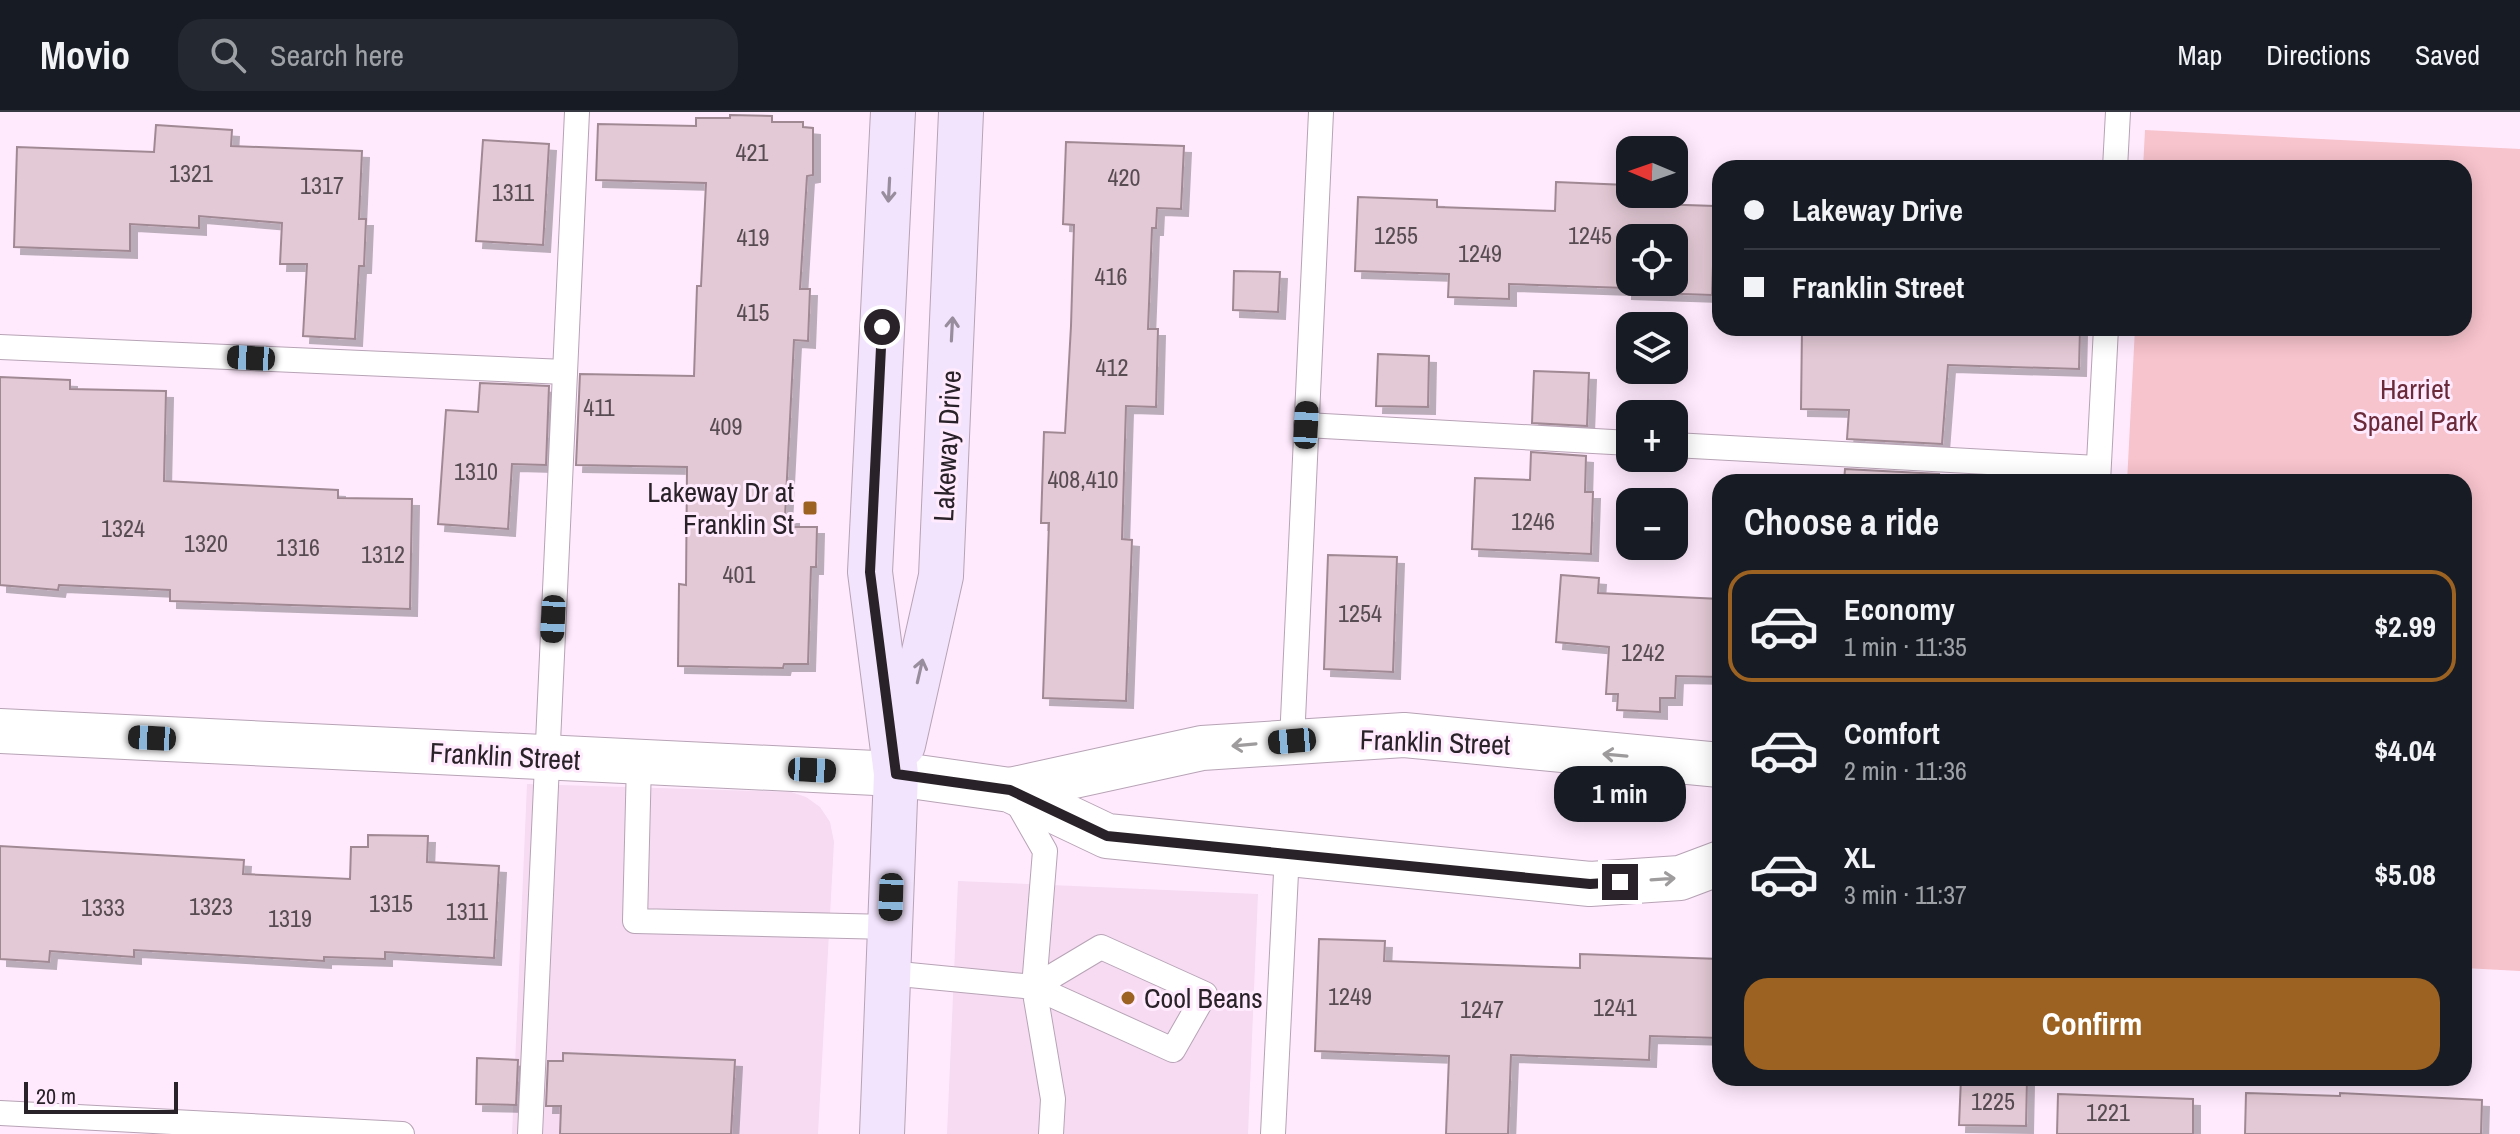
<!DOCTYPE html>
<html lang="en">
<head>
<meta charset="utf-8">
<style>
  :root { --surface:#171b24; --page:#242831; --text:#f1f3f6; --muted:#9ea1a6; --line:#363941; --accent:#9c6221 }
  body { margin:0; font-family:"Archivo Narrow",sans-serif; background:var(--page); color:var(--text); height:100vh; display:flex; flex-direction:column; font-size:30px; white-space:nowrap }
  * { box-sizing:border-box; margin:0 }
  p { font-size:26px; color:var(--muted) }
  .icon { flex:none; width:44px; height:44px; fill:none; stroke:currentColor; stroke-width:2; stroke-linecap:round; stroke-linejoin:round }
  .map { position:relative; flex:1; overflow:hidden }
  .panel { position:absolute; left:1712px; top:362px; width:760px; height:612px; display:flex; flex-direction:column; background:var(--surface); border-radius:24px; box-shadow:0 4px 20px #0003 }
  .panel>* { flex:none }
  .guide { position:absolute; left:1712px; top:48px; width:760px; height:176px; border-radius:24px; box-shadow:0 4px 20px #0003; display:grid; align-content:center; height:176px; padding:0 32px; background:var(--surface) }
  .needle { width:52px; rotate:272deg }
  .controls { position:absolute; left:1616px; top:24px; display:grid; gap:16px }
  .controls a { display:grid; place-items:center; width:72px; height:72px; border-radius:16px; background:var(--surface); box-shadow:0 4px 20px #0003; font-size:40px }
  .scale { position:absolute; left:24px; bottom:20px; width:154px; box-sizing:border-box; padding-left:8px; border:4px solid #292228; border-top:0; font-size:22px; line-height:28px; white-space:nowrap; color:#292228; -webkit-text-stroke:6px #ffeafd; paint-order:stroke }
  .end { position:absolute; width:36px; height:36px; margin:-18px; border:10px solid #292228; background:#fff; box-shadow:0 0 0 4px #fff }
  .from { border-radius:50% }
  .bubble { position:absolute; height:56px; border-radius:24px; background:var(--surface); box-shadow:0 4px 20px #0003; font-size:26px; font-weight:800; line-height:56px; text-align:center }
  .car { position:absolute; width:24px; height:48px; margin:-24px -12px; border-radius:10px; box-shadow:0 0 6px 2px #0007; background:linear-gradient(#222 24%,#8ab4d8 0 40%,#222 0 76%,#8ab4d8 0 86%,#222 0) }
  .guide b { display:flex; align-items:center; gap:28px; height:76px; font-size:30px }
  .guide b+b { border-top:2px solid var(--line) }
  .guide i { width:20px; height:20px; background:var(--text) }
  ul { padding:0; list-style:none }
  li { display:flex; align-items:center; gap:24px; height:112px; margin:0 16px 12px; padding:0 16px; border:4px solid transparent; border-radius:24px }
  li div { flex:1 }
  li b { display:block; font-size:30px }
  li em { font-style:normal; font-weight:800 }
  li.selected { border-color:var(--accent) }
  li>.icon { width:72px; height:72px; stroke-width:1.5 }
  h2 { padding:0 32px; font-size:36px; line-height:96px }
  .button { display:flex; gap:16px; margin-top:auto; padding:16px 32px }
  .button a { flex:1; height:92px; border-radius:24px; background:var(--accent); color:#fff; font-size:32px; font-weight:800; line-height:92px; text-align:center }
  header { display:flex; align-items:center; gap:48px; box-sizing:border-box; height:112px; padding:0 40px; background:var(--surface); border-bottom:2px solid var(--line) }
  header strong { font-size:38px }
  nav { display:flex; gap:44px; margin-inline-start:auto; font-size:28px }
  .search { width:560px; height:72px; background:var(--page); display:flex; align-items:center; gap:20px; box-sizing:border-box; padding:0 28px; border-radius:24px; color:var(--muted); font-size:30px }
  .map>svg:first-child { display:block }
</style>
</head>
<body>
<header>
<strong>Movio</strong>
<div class="search"><svg class="icon" aria-label="search" viewBox="0 0 24 24"><circle cx="10" cy="10" r="6"/><path d="M15 15l6 6"/></svg>Search here</div>
<nav><a>Map</a><a>Directions</a><a>Saved</a></nav>
</header>
<div class="map">
<svg width="2520" height="1022" viewBox="0 0 2520 1022">
  <defs>
    <filter id="shadow"><feDropShadow dx="7" dy="7" stdDeviation="0" flood-color="#0004"/></filter>
  </defs>
  <rect width="100%" height="100%" fill="#ffeafd"/>
  <g fill="#f6dbf3">
    <path d="M 527,672 L 791,680 L 806,685 L 820,695 L 830,710 L 834,730 L 818,1022 L 512,1022 Z"/>
    <path d="M 958,769 L 1258,782 L 1248,1022 L 947,1022 Z"/>
  </g>
  <path fill="#f7c3cc" d="M 2145,18 L 2520,37 L 2520,859 L 2464,856 L 2464,370 L 2127,370 L 2135,216 L 2464,216 L 2464,56 L 2143,56 Z"/>
  <g fill="#e3c9d5" stroke="#a18994" stroke-width="2" fill-rule="evenodd" filter="url(#shadow)">
    <path d="M 730,3 L 772,4 L 772,10 L 803,10 L 803,15 L 813,16 L 813,63 L 807,64 L 800,177 L 810,177 L 808,229 L 794,228 L 785,405 L 792,405 L 792,415 L 817,415 L 816,455 L 811,455 L 808,552 L 784,552 L 783,556 L 678,554 L 679,472 L 686,473 L 687,355 L 576,353 L 580,262 L 694,264 L 697,174 L 701,174 L 706,71 L 596,68 L 598,12 L 696,14 L 696,6 L 730,6 Z"/>
    <path d="M 156,13 L 232,18 L 231,34 L 362,39 L 359,107 L 366,107 L 364,154 L 359,154 L 355,227 L 303,224 L 307,152 L 280,152 L 282,111 L 199,104 L 199,116 L 130,112 L 130,139 L 14,135 L 17,35 L 154,40 Z"/>
    <path d="M 483,28 L 549,32 L 543,133 L 476,129 Z"/>
    <path d="M 1066,30 L 1184,34 L 1181,97 L 1157,96 L 1156,116 L 1152,116 L 1148,217 L 1158,217 L 1156,295 L 1126,294 L 1122,427 L 1132,428 L 1126,589 L 1043,586 L 1049,411 L 1041,411 L 1044,320 L 1065,321 L 1071,214 L 1074,113 L 1063,112 Z"/>
    <path d="M 1556,70 L 1627,73 L 1626,91 L 1715,94 L 1712,183 L 1625,180 L 1625,176 L 1509,172 L 1509,187 L 1448,185 L 1449,162 L 1355,159 L 1358,85 L 1437,88 L 1437,95 L 1555,99 ZM 1630,126 L 1674,126 L 1674,170 L 1630,170 Z"/>
    <path d="M 1234,159 L 1280,160 L 1278,200 L 1233,198 Z"/>
    <path d="M 1802,216 L 2080,216 L 2079,257 L 1948,253 L 1942,332 L 1847,327 L 1849,298 L 1801,297 Z"/>
    <path d="M 1378,242 L 1429,244 L 1428,295 L 1376,294 Z"/>
    <path d="M 1534,259 L 1589,261 L 1587,314 L 1532,311 Z"/>
    <path d="M 0,265 L 70,268 L 70,277 L 166,279 L 164,369 L 338,378 L 338,386 L 412,387 L 410,497 L 170,489 L 170,478 L 59,473 L 58,478 L 0,473 Z"/>
    <path d="M 480,271 L 549,274 L 546,353 L 512,352 L 508,417 L 438,412 L 446,298 L 478,300 Z"/>
    <path d="M 1531,340 L 1586,344 L 1585,380 L 1593,380 L 1591,442 L 1472,437 L 1475,366 L 1530,368 Z"/>
    <path d="M 1845,357 L 1939,362 L 1938,370 L 1844,370 Z"/>
    <path d="M 1328,443 L 1397,445 L 1393,560 L 1324,557 Z"/>
    <path d="M 1561,463 L 1599,466 L 1598,481 L 1720,487 L 1720,565 L 1676,564 L 1675,586 L 1660,586 L 1660,600 L 1617,598 L 1618,582 L 1606,582 L 1609,535 L 1556,530 Z"/>
    <path d="M 368,723 L 428,724 L 427,750 L 499,754 L 494,846 L 385,840 L 385,847 L 324,845 L 324,849 L 134,838 L 134,845 L 50,839 L 49,850 L 0,847 L 0,734 L 244,748 L 243,762 L 350,767 L 351,735 L 368,735 Z"/>
    <path d="M 1319,827 L 1385,829 L 1384,849 L 1580,856 L 1580,842 L 1720,847 L 1720,926 L 1650,924 L 1649,948 L 1511,943 L 1508,1022 L 1446,1022 L 1449,944 L 1315,939 Z"/>
    <path d="M 563,941 L 735,948 L 731,1022 L 560,1022 L 561,994 L 546,994 L 548,949 L 563,949 Z"/>
    <path d="M 477,946 L 518,948 L 516,993 L 476,992 Z"/>
    <path d="M 1961,966 L 2027,966 L 2026,1014 L 1959,1013 Z"/>
    <path d="M 2246,981 L 2340,984 L 2340,981 L 2482,988 L 2481,1022 L 2245,1022 Z"/>
    <path d="M 2058,982 L 2193,987 L 2193,1022 L 2057,1022 Z"/>
  </g>
  <g fill="none" stroke-linecap="round" stroke-linejoin="round">
    <g stroke="#b7a3b5" stroke-width="26">
      <g id="lane">
        <path d="M 2115,56 L 2118,0"/>
        <path d="M 0,235 L 565,260"/>
        <path d="M 1306,313 L 1630,331"/>
        <path d="M 1674,333 L 2098,356"/>
        <path d="M 2098,370 L 2106,216"/>
        <path d="M 1292,629 L 1321,0"/>
        <path d="M 639,650 L 635,809 L 890,815"/>
        <path d="M 1013,683 L 1045,739 L 1034,875"/>
        <path d="M 1101,835 L 1205,882 L 1173,938 L 1034,875 Z"/>
        <path d="M 889,861 L 1034,875 L 1053,987 L 1051,1022"/>
        <path d="M 0,1001 L 402,1022"/>
        <path d="M 530,1022 L 577,0"/>
        <path d="M 1273,1022 L 1287,741"/>
      </g>
    </g>
    <g stroke="#b7a3b5" stroke-width="46">
      <g id="street">
        <path d="M 0,619 L 896,662 L 1010,678 L 1107,724 L 1590,772 L 1680,766 L 1720,751"/>
        <path d="M 1010,678 L 1202,636 L 1404,623 L 1720,653"/>
      </g>
    </g>
    <g stroke="#b7a3b5" stroke-width="46">
      <g id="secondary">
        <path d="M 903,633 L 941,464 L 961,0"/>
        <path d="M 882,1022 L 896,662 L 870,460 L 893,0"/>
      </g>
    </g>
    <use href="#lane" stroke="#fff" stroke-width="24"/>
    <use href="#street" stroke="#fff" stroke-width="44"/>
    <use href="#secondary" stroke="#f3e4fd" stroke-width="44"/>
  </g>
  <defs><path id="oneway-shaft" d="M-6 0H5M1.5-3L5.5 0L1.5 3" fill="none" stroke-width="1.6" stroke-linecap="round" stroke-linejoin="round" transform="scale(2)"/></defs>
  <g stroke="#988d9d">
    <use href="#oneway-shaft" transform="translate(889 78) rotate(93)"/>
    <use href="#oneway-shaft" transform="translate(952 217) rotate(-87)"/>
    <use href="#oneway-shaft" transform="translate(920 559) rotate(-77)"/>
  </g>
  <g stroke="#9f9c9e">
    <use href="#oneway-shaft" transform="translate(1244 633) rotate(175)"/>
    <use href="#oneway-shaft" transform="translate(1615 643) rotate(-175)"/>
    <use href="#oneway-shaft" transform="translate(1663 767) rotate(-4)"/>
  </g>
  <g fill="none" stroke-linecap="round" stroke-linejoin="round">
    <path stroke="#292228" stroke-width="10" d="M 882,215 L 870,460 L 896,662 L 1010,678 L 1107,724 L 1590,772 L 1620,770"/>
  </g>
  <g fill="#9c6221" stroke="#ffeafd" stroke-width="3">
    <rect x="802" y="388" width="16" height="16" rx="4"/>
    <circle cx="1128" cy="886" r="8"/>
  </g>
  <g text-anchor="middle" dominant-baseline="central" stroke-width="6" stroke-linejoin="round" paint-order="stroke">
    <g font-size="24" fill="#584c53">
      <text x="752" y="40">421</text>
      <text x="191" y="61">1321</text>
      <text x="1124" y="65">420</text>
      <text x="322" y="73">1317</text>
      <text x="513" y="80">1311</text>
      <text x="1396" y="123">1255</text>
      <text x="1590" y="123">1245</text>
      <text x="753" y="125">419</text>
      <text x="1480" y="141">1249</text>
      <text x="1111" y="164">416</text>
      <text x="753" y="200">415</text>
      <text x="1112" y="255">412</text>
      <text x="599" y="295">411</text>
      <text x="726" y="314">409</text>
      <text x="476" y="359">1310</text>
      <text x="1083" y="367">408,410</text>
      <text x="1533" y="409">1246</text>
      <text x="123" y="416">1324</text>
      <text x="206" y="431">1320</text>
      <text x="298" y="435">1316</text>
      <text x="383" y="442">1312</text>
      <text x="739" y="462">401</text>
      <text x="1360" y="501">1254</text>
      <text x="1643" y="540">1242</text>
      <text x="391" y="791">1315</text>
      <text x="211" y="794">1323</text>
      <text x="103" y="795">1333</text>
      <text x="467" y="799">1311</text>
      <text x="290" y="806">1319</text>
      <text x="1350" y="884">1249</text>
      <text x="1615" y="895">1241</text>
      <text x="1482" y="897">1247</text>
      <text x="1993" y="989">1225</text>
      <text x="2108" y="1000">1221</text>
    </g>
    <g font-size="28" fill="#6a2a3a" stroke="#ffeafd">
      <text x="2415" y="277">Harriet<tspan x="2415" dy="32">Spanel Park</tspan></text>
    </g>
    <g font-size="28" fill="#292228" stroke="#ffeafd">
      <text transform="translate(947 334) rotate(-87)">Lakeway Drive</text>
      <text transform="translate(1435 630) rotate(2)">Franklin Street</text>
      <text transform="translate(505 644) rotate(3)">Franklin Street</text>
    </g>
    <g font-size="28" fill="#292228" stroke="#ffeafd" text-anchor="end">
      <text x="794" y="380">Lakeway Dr at<tspan x="794" dy="32">Franklin St</tspan></text>
      <text x="1144" y="886" text-anchor="start">Cool Beans</text>
    </g>
  </g>
</svg>
<div class="controls">
<a><svg class="needle" viewBox="-14 -14 28 28"><path d="M0-13l5 13h-10z" fill="#e53935"/><path d="M0 13l5-13h-10z" fill="#9ea1a6"/></svg></a>
<a><svg class="icon" aria-label="locate" viewBox="0 0 24 24"><circle cx="12" cy="12" r="6"/><path d="M12 2v4M12 18v4M2 12h4M18 12h4"/></svg></a>
<a><svg class="icon" aria-label="layers" viewBox="0 0 24 24"><path d="M12 4l9 5-9 5-9-5zM3 14l9 5 9-5"/></svg></a>
<a>+</a>
<a>−</a>
</div>
<div class="scale">20 m</div>
<i class="end from" style="left:882px;top:215px"></i>
<i class="end" style="left:1620px;top:770px"></i>
<div class="bubble" style="left:1554px;top:654px;width:132px">1 min</div>
<i class="car" style="left:251px;top:246px;rotate:273deg"></i>
<i class="car" style="left:1306px;top:313px;rotate:3deg"></i>
<i class="car" style="left:553px;top:507px;rotate:183deg"></i>
<i class="car" style="left:152px;top:626px;rotate:273deg"></i>
<i class="car" style="left:1292px;top:629px;rotate:265deg"></i>
<i class="car" style="left:812px;top:658px;rotate:93deg"></i>
<i class="car" style="left:891px;top:785px;rotate:182deg"></i>
<div class="guide">
<b><i class="from"></i>Lakeway Drive</b>
<b><i></i>Franklin Street</b>
</div>
<section class="panel">
<h2>Choose a ride</h2>
<ul>
<li class="selected"><svg class="icon" aria-label="car" viewBox="0 0 24 24"><path d="M5 17H2v-5l4-1 3-4h7l3 4 3 1v5h-3M9 17h6M6 11h13"/><circle cx="7" cy="17" r="2"/><circle cx="17" cy="17" r="2"/></svg><div><b>Economy</b><p>1 min · 11:35</p></div><em>$2.99</em></li>
<li><svg class="icon" aria-label="car" viewBox="0 0 24 24"><path d="M5 17H2v-5l4-1 3-4h7l3 4 3 1v5h-3M9 17h6M6 11h13"/><circle cx="7" cy="17" r="2"/><circle cx="17" cy="17" r="2"/></svg><div><b>Comfort</b><p>2 min · 11:36</p></div><em>$4.04</em></li>
<li><svg class="icon" aria-label="car" viewBox="0 0 24 24"><path d="M5 17H2v-5l4-1 3-4h7l3 4 3 1v5h-3M9 17h6M6 11h13"/><circle cx="7" cy="17" r="2"/><circle cx="17" cy="17" r="2"/></svg><div><b>XL</b><p>3 min · 11:37</p></div><em>$5.08</em></li>
</ul>
<div class="button"><a>Confirm</a></div>
</section>
</div>
</body>
</html>
